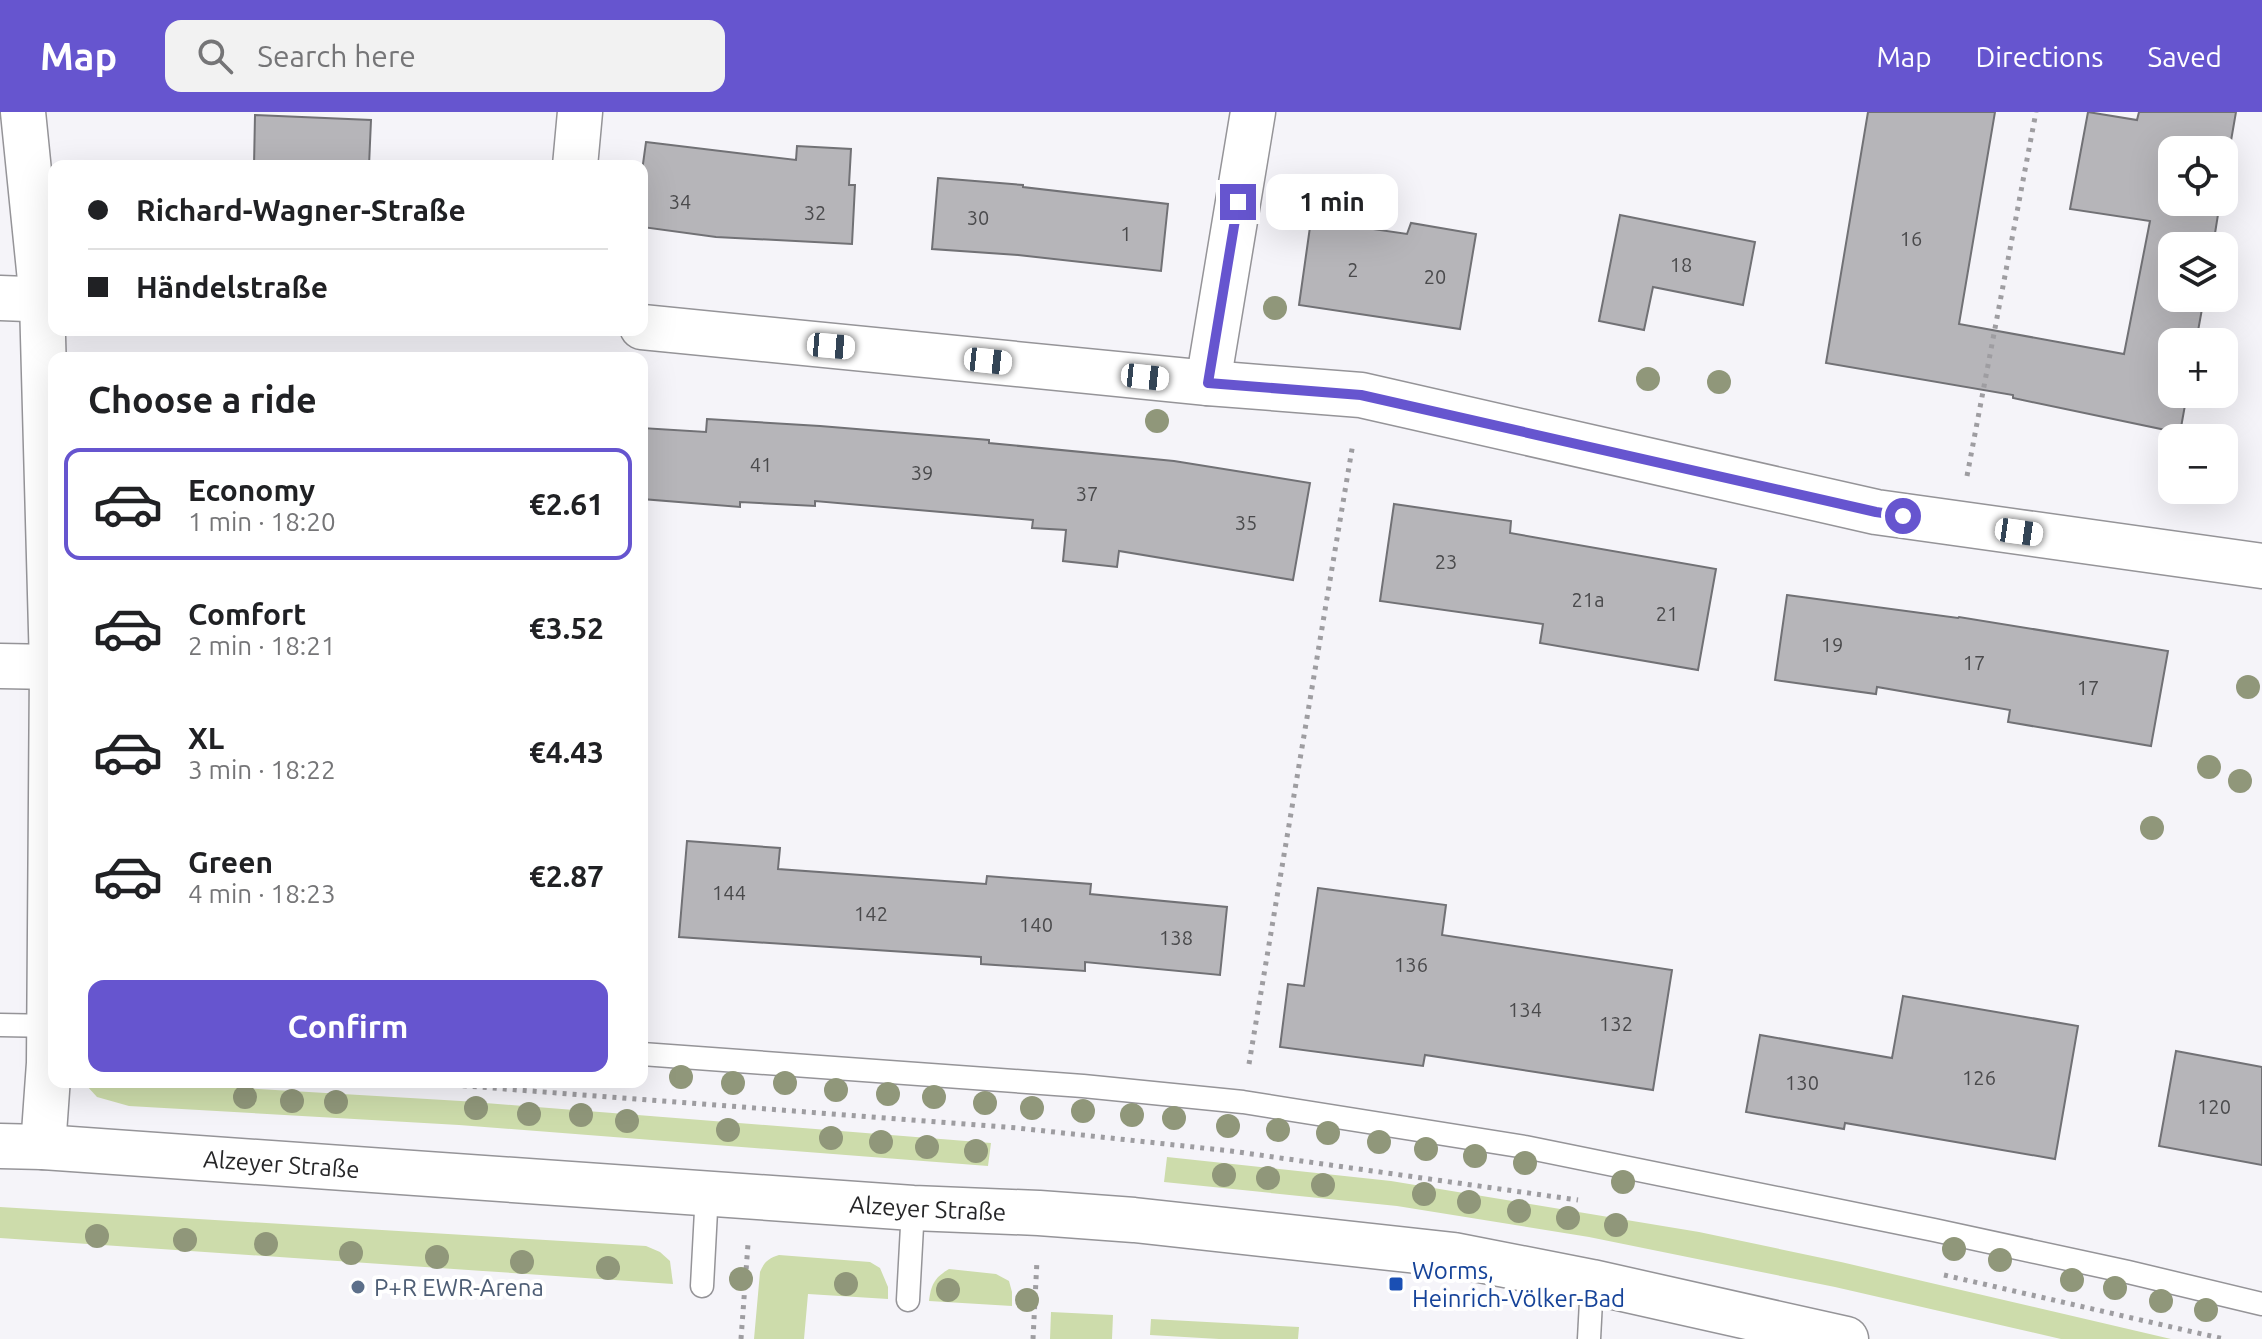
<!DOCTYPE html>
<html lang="en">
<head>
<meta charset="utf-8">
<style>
  :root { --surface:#fff; --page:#f2f2f2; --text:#202124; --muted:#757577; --line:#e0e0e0; --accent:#6655cf }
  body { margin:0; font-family:Ubuntu,sans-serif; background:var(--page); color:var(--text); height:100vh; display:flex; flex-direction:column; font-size:30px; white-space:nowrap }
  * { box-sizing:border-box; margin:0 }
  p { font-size:26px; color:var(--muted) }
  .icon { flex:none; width:44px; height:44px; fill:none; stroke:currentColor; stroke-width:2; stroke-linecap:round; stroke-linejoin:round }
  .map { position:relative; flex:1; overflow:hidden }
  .side { position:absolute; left:48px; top:240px; width:600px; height:736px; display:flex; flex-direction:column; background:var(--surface); border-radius:16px; box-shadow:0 8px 32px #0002 }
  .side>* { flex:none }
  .guide { position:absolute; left:48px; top:48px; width:600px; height:176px; border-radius:16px; box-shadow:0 8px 32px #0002; display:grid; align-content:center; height:176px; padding:0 40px; background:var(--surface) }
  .fabs { position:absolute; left:2158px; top:24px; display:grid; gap:16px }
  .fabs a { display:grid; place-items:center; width:80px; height:80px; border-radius:16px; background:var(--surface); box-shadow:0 8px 32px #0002; font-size:40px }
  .end { position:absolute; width:36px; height:36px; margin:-18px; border:10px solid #6655cf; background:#fff; box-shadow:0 0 0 4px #fff }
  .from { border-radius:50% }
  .bubble { position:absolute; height:56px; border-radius:16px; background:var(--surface); box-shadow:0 8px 32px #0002; font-size:26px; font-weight:700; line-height:56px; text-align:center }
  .car { position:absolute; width:24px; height:48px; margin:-24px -12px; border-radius:10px; box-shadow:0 0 6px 2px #0007; background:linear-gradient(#fff 24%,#345 0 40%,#fff 0 76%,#345 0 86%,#fff 0) }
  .guide b { display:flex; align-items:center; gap:28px; height:76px; font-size:30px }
  .guide b+b { border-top:2px solid var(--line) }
  .guide i { width:20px; height:20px; background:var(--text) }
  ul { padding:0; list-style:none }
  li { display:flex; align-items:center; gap:24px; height:112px; margin:0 16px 12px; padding:0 24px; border:4px solid transparent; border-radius:16px }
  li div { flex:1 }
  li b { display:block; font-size:30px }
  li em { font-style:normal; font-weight:700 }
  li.active { border-color:var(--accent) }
  li>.icon { width:72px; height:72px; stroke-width:1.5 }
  h2 { padding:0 40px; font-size:36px; line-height:96px }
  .button { display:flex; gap:16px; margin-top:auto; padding:16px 40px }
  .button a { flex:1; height:92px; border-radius:16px; background:var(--accent); color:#fff; font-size:32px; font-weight:700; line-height:92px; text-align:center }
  header { display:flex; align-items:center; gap:48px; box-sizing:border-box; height:112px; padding:0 40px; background:var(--accent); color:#fff }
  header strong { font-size:38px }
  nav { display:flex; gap:44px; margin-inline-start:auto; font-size:28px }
  .search { width:560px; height:72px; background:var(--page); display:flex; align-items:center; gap:20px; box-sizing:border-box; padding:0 28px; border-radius:16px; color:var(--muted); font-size:30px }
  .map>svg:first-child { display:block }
</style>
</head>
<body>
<header>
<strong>Map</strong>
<div class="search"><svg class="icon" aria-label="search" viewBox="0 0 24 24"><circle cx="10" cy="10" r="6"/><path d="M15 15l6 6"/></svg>Search here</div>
<nav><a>Map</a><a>Directions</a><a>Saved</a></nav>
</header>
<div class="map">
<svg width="2262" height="1227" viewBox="0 0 2262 1227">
  <rect width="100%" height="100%" fill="#f5f4f9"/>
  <g fill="#cddcab">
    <path d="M 86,973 L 226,975 L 461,989 L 991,1031 L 988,1054 L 459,1013 L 129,994 L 97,985 Z"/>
    <path d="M 1167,1045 L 1391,1069 L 1699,1120 L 1841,1150 L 2171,1227 L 2061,1227 L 1835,1175 L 1589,1125 L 1397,1094 L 1164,1070 Z"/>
    <path d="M 0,1095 L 646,1134 L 660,1140 L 670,1149 L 673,1172 L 0,1126 Z"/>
    <path d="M 779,1143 L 870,1150 L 880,1156 L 888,1175 L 888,1187 L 808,1182 L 804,1227 L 754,1227 L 760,1160 C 764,1150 769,1146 779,1143 Z"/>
    <path d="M 949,1157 L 996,1162 L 1009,1169 L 1012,1180 L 1012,1194 L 929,1189 C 931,1173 934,1166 949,1157 Z"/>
    <path d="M 1051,1200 L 1113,1203 L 1112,1227 L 1050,1227 Z"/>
    <path d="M 1151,1207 L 1299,1215 L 1298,1227 L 1219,1227 L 1150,1223 Z"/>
  </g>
  <g fill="#b6b5b9" stroke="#717175" stroke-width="2">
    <path d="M 1868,0 L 1995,0 L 1959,212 L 2124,242 L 2150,109 L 2070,97 L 2088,0 L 2137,8 L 2139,0 L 2236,0 L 2224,69 L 2224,38 L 2172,38 L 2172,90 L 2220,90 L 2213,134 L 2172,134 L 2172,186 L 2204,186 L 2196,230 L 2172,230 L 2172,282 L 2187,282 L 2180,321 L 2013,286 L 2013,283 L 1826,251 Z"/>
    <path d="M 255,3 L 371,8 L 369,54 L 254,54 Z"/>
    <path d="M 646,30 L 796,48 L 797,34 L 851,37 L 849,73 L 855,73 L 852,132 L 716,125 L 642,115 L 642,59 Z"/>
    <path d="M 938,66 L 1023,73 L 1023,75 L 1168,92 L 1161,159 L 1018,143 L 932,137 Z"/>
    <path d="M 1620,103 L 1755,130 L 1743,193 L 1653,175 L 1644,218 L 1599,209 Z"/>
    <path d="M 1311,108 L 1407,122 L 1411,111 L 1476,122 L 1460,217 L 1299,193 Z"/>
    <path d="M 707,307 L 820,314 L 989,328 L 989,331 L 1174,349 L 1310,371 L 1293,468 L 1119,439 L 1117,455 L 1063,449 L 1066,418 L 1032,416 L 1033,408 L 815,389 L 815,394 L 740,390 L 740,395 L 642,387 L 642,316 L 706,320 Z"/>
    <path d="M 1394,392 L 1511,409 L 1510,421 L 1716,457 L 1698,558 L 1540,531 L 1543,512 L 1380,489 Z"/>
    <path d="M 1787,483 L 1958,506 L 1959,505 L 2168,539 L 2151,634 L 2008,610 L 2010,598 L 1877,575 L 1876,582 L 1775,568 Z"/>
    <path d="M 687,729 L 780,736 L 778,757 L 986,772 L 987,764 L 1091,772 L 1090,782 L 1227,795 L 1220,863 L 1085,850 L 1085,859 L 981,852 L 981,845 L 679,825 Z"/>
    <path d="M 1318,776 L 1446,793 L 1442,823 L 1672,858 L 1653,978 L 1425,943 L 1423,954 L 1280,935 L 1288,872 L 1304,874 Z"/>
    <path d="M 1903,884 L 2078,914 L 2055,1047 L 1845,1011 L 1844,1017 L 1746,1000 L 1760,923 L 1892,946 Z"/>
    <path d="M 2176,939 L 2262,955 L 2262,1053 L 2159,1034 Z"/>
  </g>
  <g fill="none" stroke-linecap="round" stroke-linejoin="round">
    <g stroke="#959498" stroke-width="25">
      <g id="lane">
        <path d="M 0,913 L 54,914"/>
        <path d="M 642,942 L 1083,974 L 1243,990 L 1525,1035 L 1934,1118 L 2128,1160 L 2262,1192"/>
        <path d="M 702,1174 L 707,1080"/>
        <path d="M 908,1188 L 913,1096"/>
        <path d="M 1589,1227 L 1592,1170"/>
      </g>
    </g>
    <g stroke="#959498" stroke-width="47">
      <g id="street">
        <path d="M 23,0 L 42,188 L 52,555 L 49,951 L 43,1035"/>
        <path d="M 575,54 L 580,0"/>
        <path d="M 0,186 L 54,188"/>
        <path d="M 642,215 L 1208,271 L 1361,283 L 1876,400 L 2262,454"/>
        <path d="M 1208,271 L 1253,0"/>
        <path d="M 0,554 L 54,555"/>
      </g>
    </g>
    <g stroke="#959498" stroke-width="47">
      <g id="secondary">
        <path id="s1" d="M 0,1034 L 43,1035 L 913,1096 L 1039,1101 L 1134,1108 L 1454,1143 L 1592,1170 L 1846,1227"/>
      </g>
    </g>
    <g stroke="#9e9da1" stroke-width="5" stroke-dasharray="4 6" stroke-linecap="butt">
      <path d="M 1967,364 L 2036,0"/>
      <path d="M 1249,952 L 1353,331"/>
      <path d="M 413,970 L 1017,1016 L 1231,1039 L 1578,1088"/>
      <path d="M 1944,1163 L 2224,1227"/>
      <path d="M 741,1227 L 748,1132"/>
      <path d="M 1033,1227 L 1037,1148"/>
    </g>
    <use href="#lane" stroke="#fff" stroke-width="22"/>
    <use href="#street" stroke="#fff" stroke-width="44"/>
    <use href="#secondary" stroke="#fff" stroke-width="44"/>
  </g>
  <g fill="#90977a">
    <circle cx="1275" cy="196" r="12"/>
    <circle cx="1648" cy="267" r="12"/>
    <circle cx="1719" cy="270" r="12"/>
    <circle cx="1157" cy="309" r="12"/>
    <circle cx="2248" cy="575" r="12"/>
    <circle cx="2209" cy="655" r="12"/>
    <circle cx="2240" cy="669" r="12"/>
    <circle cx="2152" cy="716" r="12"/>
    <circle cx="681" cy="965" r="12"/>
    <circle cx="733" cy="971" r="12"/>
    <circle cx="785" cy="971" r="12"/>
    <circle cx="836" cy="978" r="12"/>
    <circle cx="888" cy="982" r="12"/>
    <circle cx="245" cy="985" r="12"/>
    <circle cx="934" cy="985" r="12"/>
    <circle cx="292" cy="989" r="12"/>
    <circle cx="336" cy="990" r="12"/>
    <circle cx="985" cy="991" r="12"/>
    <circle cx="476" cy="996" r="12"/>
    <circle cx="1032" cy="996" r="12"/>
    <circle cx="1083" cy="999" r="12"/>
    <circle cx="529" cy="1002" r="12"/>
    <circle cx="581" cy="1003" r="12"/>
    <circle cx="1132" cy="1003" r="12"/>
    <circle cx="1174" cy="1006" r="12"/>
    <circle cx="627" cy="1009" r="12"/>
    <circle cx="1228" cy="1014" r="12"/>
    <circle cx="728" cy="1018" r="12"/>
    <circle cx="1278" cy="1018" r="12"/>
    <circle cx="1328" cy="1021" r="12"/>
    <circle cx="831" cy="1026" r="12"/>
    <circle cx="881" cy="1030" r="12"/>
    <circle cx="1379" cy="1030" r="12"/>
    <circle cx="927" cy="1035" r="12"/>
    <circle cx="1426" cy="1037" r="12"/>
    <circle cx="976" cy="1039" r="12"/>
    <circle cx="1475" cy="1044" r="12"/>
    <circle cx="1525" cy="1051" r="12"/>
    <circle cx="1224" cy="1063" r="12"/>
    <circle cx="1268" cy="1066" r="12"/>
    <circle cx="1623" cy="1070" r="12"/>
    <circle cx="1323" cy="1073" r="12"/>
    <circle cx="1424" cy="1082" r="12"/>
    <circle cx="1469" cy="1090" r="12"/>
    <circle cx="1519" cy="1099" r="12"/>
    <circle cx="1568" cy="1106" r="12"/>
    <circle cx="1616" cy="1113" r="12"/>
    <circle cx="97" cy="1124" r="12"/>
    <circle cx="185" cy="1128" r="12"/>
    <circle cx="266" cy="1132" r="12"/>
    <circle cx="1954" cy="1137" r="12"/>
    <circle cx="351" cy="1141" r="12"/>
    <circle cx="437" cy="1145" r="12"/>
    <circle cx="2000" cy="1148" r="12"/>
    <circle cx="522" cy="1150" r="12"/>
    <circle cx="608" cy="1156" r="12"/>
    <circle cx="741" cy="1167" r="12"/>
    <circle cx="2072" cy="1168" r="12"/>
    <circle cx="846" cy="1172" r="12"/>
    <circle cx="2115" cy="1176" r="12"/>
    <circle cx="948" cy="1178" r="12"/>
    <circle cx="1027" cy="1188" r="12"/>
    <circle cx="2161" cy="1189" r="12"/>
    <circle cx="2206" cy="1198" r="12"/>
  </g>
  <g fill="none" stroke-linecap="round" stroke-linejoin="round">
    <path stroke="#6655cf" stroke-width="10" d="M 1238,90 L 1208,271 L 1361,283 L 1876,400 L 1903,404"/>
  </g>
  <rect fill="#1a4fb4" stroke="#fff" stroke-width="3" x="1388" y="1164" width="16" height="16" rx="4"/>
  <circle fill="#5c6f8a" stroke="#fff" stroke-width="3" cx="358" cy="1175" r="8"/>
  <g text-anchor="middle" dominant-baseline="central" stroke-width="8" stroke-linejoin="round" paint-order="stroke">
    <g font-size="20" fill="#4a4a4c">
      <text x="680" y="89">34</text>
      <text x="815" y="100">32</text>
      <text x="978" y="105">30</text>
      <text x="1126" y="121">1</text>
      <text x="1911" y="126">16</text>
      <text x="1681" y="152">18</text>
      <text x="1353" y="157">2</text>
      <text x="1435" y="164">20</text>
      <text x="761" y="352">41</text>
      <text x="922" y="360">39</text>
      <text x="1087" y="381">37</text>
      <text x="1246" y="410">35</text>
      <text x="1446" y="449">23</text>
      <text x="1588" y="487">21a</text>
      <text x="1667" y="501">21</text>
      <text x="1832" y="532">19</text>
      <text x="1974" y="550">17</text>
      <text x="2088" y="575">17</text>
      <text x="729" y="780">144</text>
      <text x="871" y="801">142</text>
      <text x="1036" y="812">140</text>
      <text x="1176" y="825">138</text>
      <text x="1411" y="852">136</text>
      <text x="1525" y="897">134</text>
      <text x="1616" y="911">132</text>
      <text x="1979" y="965">126</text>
      <text x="1802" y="970">130</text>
      <text x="2214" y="994">120</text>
    </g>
    <g font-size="24" fill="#262628" stroke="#fff">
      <text stroke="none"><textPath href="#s1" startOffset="282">Alzeyer Straße</textPath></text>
      <text stroke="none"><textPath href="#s1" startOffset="930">Alzeyer Straße</textPath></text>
    </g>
    <g font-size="24" fill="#164399" stroke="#fff" text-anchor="start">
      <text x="1412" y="1158">Worms,<tspan x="1412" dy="28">Heinrich-Völker-Bad</tspan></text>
    </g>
    <g font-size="24" fill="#4e5e75" stroke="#fff" text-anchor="start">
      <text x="374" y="1175">P+R EWR-Arena</text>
    </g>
  </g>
</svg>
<div class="fabs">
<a><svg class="icon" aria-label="locate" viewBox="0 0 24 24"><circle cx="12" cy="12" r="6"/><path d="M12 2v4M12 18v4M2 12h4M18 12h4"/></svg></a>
<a><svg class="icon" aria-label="layers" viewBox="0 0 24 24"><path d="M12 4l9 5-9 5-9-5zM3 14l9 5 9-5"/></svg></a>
<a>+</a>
<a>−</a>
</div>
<i class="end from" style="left:1903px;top:404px"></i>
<i class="end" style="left:1238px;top:90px"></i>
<div class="bubble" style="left:1266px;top:62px;width:132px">1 min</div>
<i class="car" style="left:831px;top:234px;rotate:95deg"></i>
<i class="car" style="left:988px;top:249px;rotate:96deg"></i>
<i class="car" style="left:1145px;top:265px;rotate:96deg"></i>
<i class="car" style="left:2019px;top:420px;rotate:98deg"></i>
<div class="guide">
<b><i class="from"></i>Richard-Wagner-Straße</b>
<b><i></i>Händelstraße</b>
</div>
<section class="side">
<h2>Choose a ride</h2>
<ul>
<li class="active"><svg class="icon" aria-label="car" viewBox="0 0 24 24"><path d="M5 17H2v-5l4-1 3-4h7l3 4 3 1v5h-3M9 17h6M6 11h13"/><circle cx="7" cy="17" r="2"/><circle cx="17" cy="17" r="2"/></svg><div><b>Economy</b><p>1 min · 18:20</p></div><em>€2.61</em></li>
<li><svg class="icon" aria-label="car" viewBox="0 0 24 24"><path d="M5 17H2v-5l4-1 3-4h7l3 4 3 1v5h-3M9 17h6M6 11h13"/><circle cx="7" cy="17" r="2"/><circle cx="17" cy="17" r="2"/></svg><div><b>Comfort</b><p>2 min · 18:21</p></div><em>€3.52</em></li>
<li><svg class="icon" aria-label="car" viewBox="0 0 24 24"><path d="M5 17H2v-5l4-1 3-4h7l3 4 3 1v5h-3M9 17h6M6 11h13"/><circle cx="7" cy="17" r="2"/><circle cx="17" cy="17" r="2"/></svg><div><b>XL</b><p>3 min · 18:22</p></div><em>€4.43</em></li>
<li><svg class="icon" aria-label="car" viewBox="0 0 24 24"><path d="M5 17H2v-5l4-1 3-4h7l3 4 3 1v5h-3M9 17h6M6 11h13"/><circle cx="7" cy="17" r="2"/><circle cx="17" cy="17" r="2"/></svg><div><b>Green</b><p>4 min · 18:23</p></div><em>€2.87</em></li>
</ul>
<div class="button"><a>Confirm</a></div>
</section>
</div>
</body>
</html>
